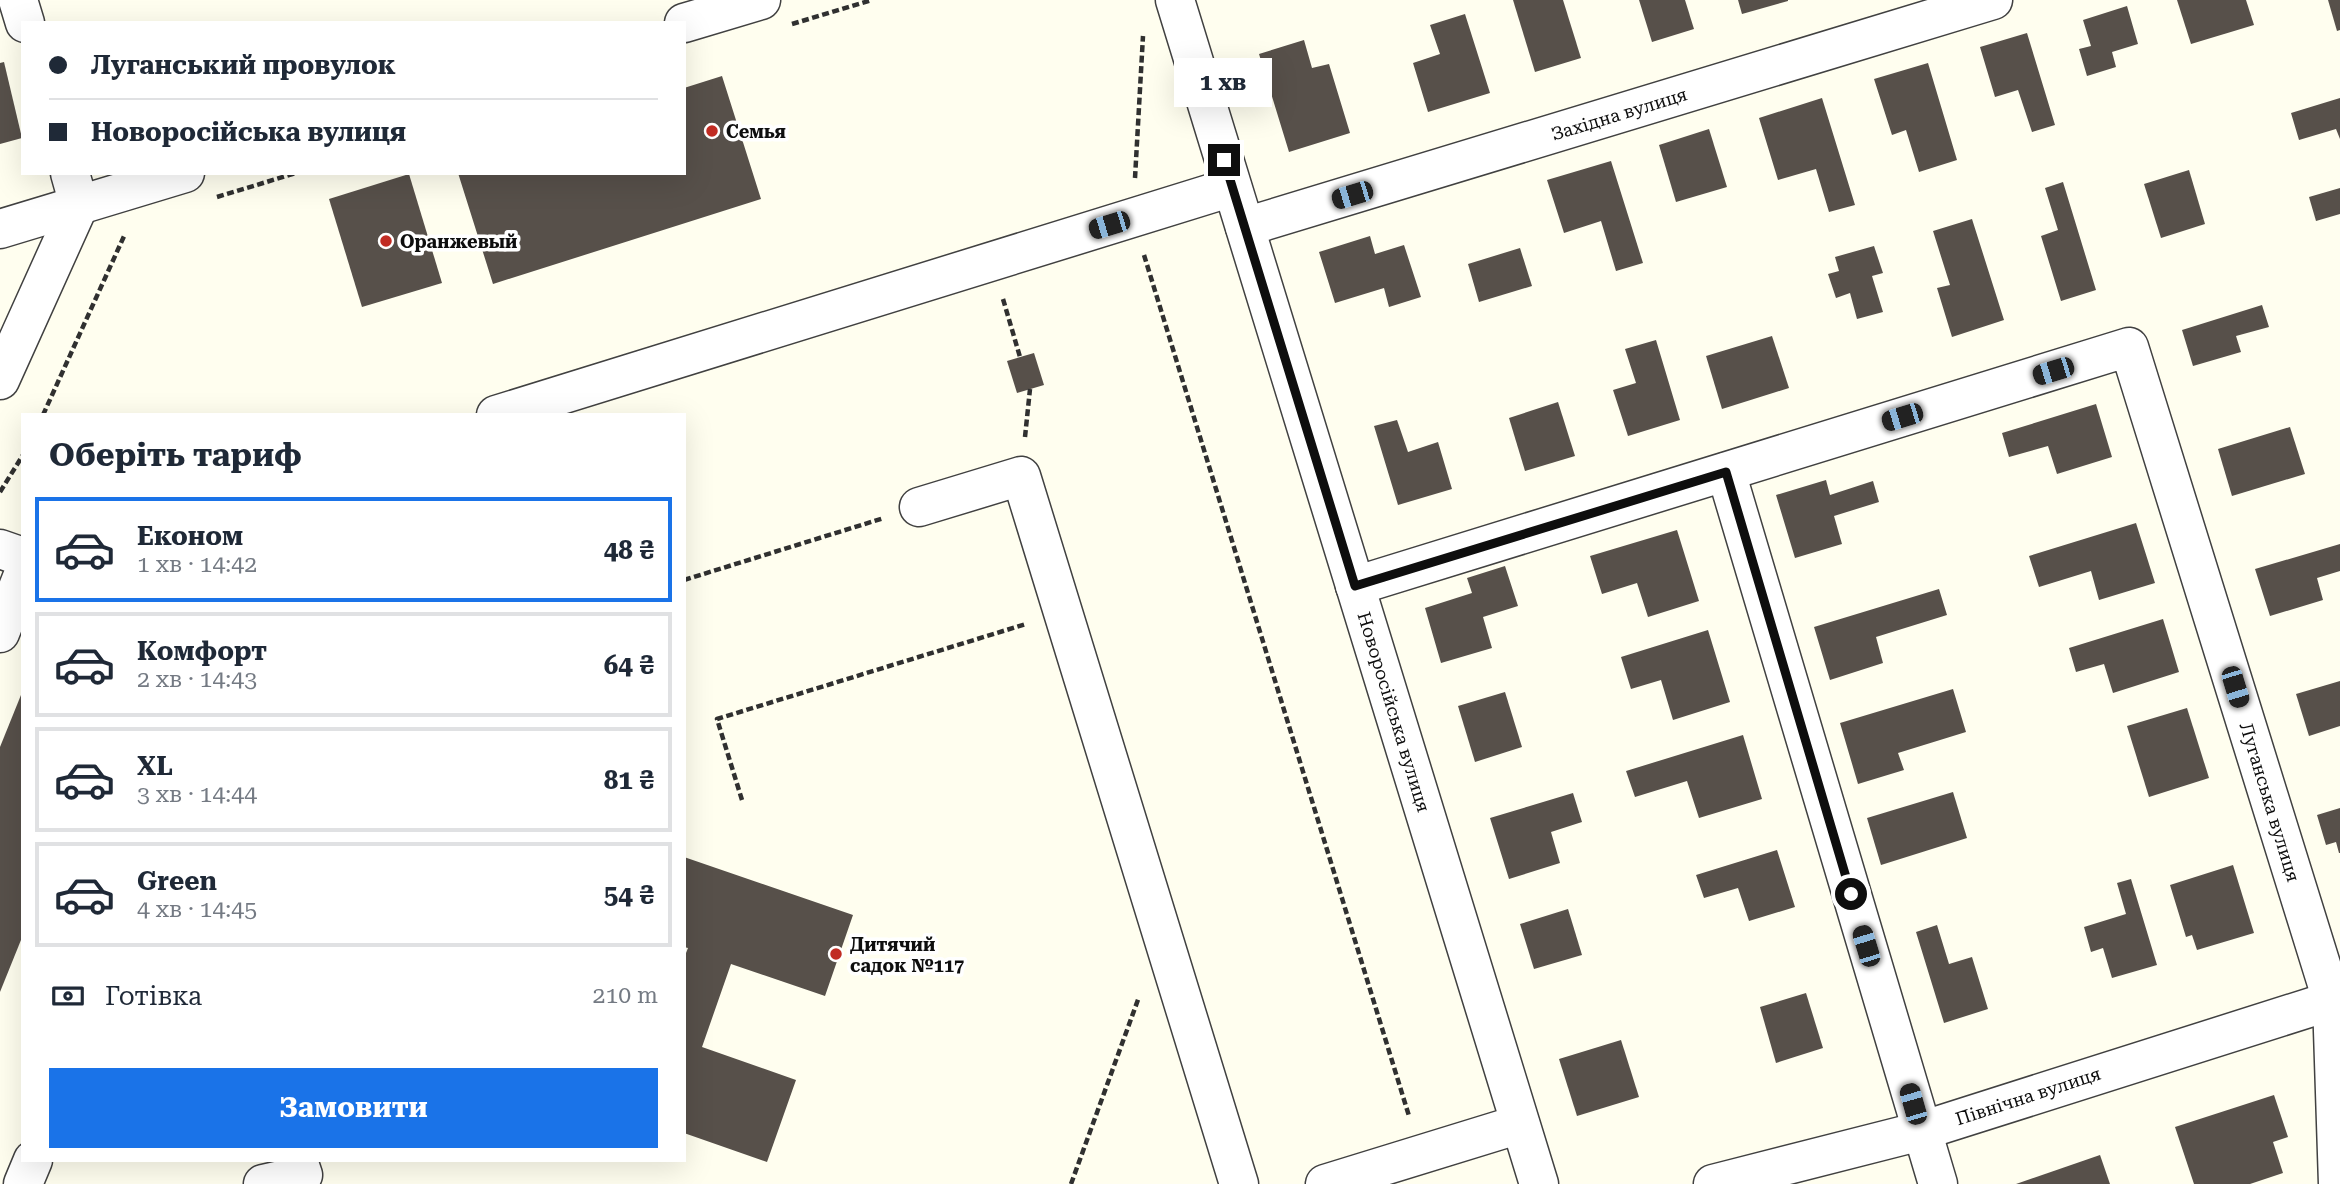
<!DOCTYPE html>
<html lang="uk">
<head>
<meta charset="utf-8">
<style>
  :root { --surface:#fff; --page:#f2f2f3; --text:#1f2937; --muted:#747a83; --line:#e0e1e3; --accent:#1a73e8 }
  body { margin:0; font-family:"Roboto Serif",serif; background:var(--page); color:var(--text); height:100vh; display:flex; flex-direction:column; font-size:26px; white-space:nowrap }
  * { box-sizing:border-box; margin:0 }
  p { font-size:23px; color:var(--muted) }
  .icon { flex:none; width:38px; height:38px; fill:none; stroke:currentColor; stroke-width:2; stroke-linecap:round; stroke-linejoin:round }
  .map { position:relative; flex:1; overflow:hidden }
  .sheet { position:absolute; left:21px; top:413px; width:665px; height:749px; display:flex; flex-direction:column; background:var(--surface); border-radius:0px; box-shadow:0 7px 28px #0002 }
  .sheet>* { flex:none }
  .guide { position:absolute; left:21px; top:21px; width:665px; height:154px; border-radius:0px; box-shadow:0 7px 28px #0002; display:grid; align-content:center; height:154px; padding:0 28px; background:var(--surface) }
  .end { position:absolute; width:32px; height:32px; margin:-16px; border:9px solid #0e0e0e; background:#fff; box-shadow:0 0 0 4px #fff }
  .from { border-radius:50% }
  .bubble { position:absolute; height:49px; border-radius:0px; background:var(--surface); box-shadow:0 7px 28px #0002; font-size:23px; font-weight:700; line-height:49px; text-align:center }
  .car { position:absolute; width:21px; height:42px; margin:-21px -10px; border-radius:9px; box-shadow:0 0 5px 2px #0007; background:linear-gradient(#222 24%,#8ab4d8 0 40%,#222 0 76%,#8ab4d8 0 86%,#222 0) }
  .guide b { display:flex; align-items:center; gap:24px; height:66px; font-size:26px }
  .guide b+b { border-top:2px solid var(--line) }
  .guide i { width:18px; height:18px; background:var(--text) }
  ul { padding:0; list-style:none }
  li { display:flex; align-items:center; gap:21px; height:105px; margin:0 14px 10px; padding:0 14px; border:4px solid var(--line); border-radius:0px }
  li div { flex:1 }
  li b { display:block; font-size:26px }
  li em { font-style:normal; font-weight:700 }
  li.current { border-color:var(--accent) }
  li>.icon { width:63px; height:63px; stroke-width:1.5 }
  h2 { padding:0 28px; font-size:32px; line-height:84px }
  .pay { display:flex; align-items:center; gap:18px; height:77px; padding:0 28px; font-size:26px }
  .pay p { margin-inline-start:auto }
  .cta { display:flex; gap:14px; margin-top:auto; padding:14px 28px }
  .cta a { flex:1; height:80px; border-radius:0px; background:var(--accent); color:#fff; font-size:28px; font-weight:700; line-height:80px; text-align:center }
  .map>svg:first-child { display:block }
</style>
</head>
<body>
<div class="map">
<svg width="2340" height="1184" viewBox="0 0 2340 1184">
  <rect width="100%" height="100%" fill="#fffeef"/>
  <g fill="#57504a">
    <path d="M 1513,0 L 1563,0 L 1581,58 L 1535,72 Z"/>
    <path d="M 1639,0 L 1685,0 L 1694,29 L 1652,42 Z"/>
    <path d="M 1738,0 L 1788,0 L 1788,1 L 1742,14 Z"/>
    <path d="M 2177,0 L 2246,0 L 2254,25 L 2191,44 Z"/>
    <path d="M 2328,0 L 2340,0 L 2340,30 L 2337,31 Z"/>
    <path d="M 2127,6 L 2138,44 L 2112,52 L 2116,67 L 2087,76 L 2079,49 L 2091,46 L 2083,20 Z"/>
    <path d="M 1465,14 L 1490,93 L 1428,112 L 1413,63 L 1440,54 L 1430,25 Z"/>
    <path d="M 2027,33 L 2055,125 L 2032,132 L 2018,90 L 1995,97 L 1980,47 Z"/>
    <path d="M 1304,40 L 1312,68 L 1329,64 L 1350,133 L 1289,152 L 1259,54 Z"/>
    <path d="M 4,62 L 22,138 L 0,144 L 0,63 Z"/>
    <path d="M 1928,63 L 1957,160 L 1919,172 L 1906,130 L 1892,135 L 1874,79 Z"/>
    <path d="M 722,76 L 761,199 L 493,284 L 458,173 L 684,173 L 684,88 Z"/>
    <path d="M 1822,98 L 1855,205 L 1829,212 L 1816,169 L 1778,180 L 1759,118 Z"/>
    <path d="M 2340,98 L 2340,139 L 2336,129 L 2299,140 L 2291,113 Z"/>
    <path d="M 1709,129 L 1727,187 L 1676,202 L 1659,145 Z"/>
    <path d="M 1611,161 L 1643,263 L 1616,271 L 1601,221 L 1564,233 L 1547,180 Z"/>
    <path d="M 2189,170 L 2205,224 L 2161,238 L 2144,184 Z"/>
    <path d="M 409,174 L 442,283 L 362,307 L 329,199 Z"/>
    <path d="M 2063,182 L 2096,290 L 2061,301 L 2041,236 L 2058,230 L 2045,188 Z"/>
    <path d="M 2340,188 L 2340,214 L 2316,221 L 2309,197 Z"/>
    <path d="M 1972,219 L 2004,320 L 1952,337 L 1937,288 L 1950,285 L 1933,231 Z"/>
    <path d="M 1370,236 L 1375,254 L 1404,245 L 1421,297 L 1389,307 L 1384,288 L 1335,303 L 1319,252 Z"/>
    <path d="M 1874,246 L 1883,273 L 1872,276 L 1883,312 L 1857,319 L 1850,293 L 1836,298 L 1828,274 L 1839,271 L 1835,257 Z"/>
    <path d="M 1520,248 L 1532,286 L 1479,302 L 1468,264 Z"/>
    <path d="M 2262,305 L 2269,327 L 2236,336 L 2241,352 L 2193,366 L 2182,330 Z"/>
    <path d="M 1772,336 L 1789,388 L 1722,409 L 1706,356 Z"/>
    <path d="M 1656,340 L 1680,420 L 1628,436 L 1613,390 L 1636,383 L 1625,349 Z"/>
    <path d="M 1034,353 L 1044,385 L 1017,393 L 1007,361 Z"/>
    <path d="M 1558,402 L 1575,456 L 1525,471 L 1509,418 Z"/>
    <path d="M 2096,404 L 2112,457 L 2057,474 L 2048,446 L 2009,457 L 2002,433 Z"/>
    <path d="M 1397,420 L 1408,452 L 1438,442 L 1452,489 L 1398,505 L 1374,426 Z"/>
    <path d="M 2290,427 L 2305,474 L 2232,496 L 2218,449 Z"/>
    <path d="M 1826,480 L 1830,495 L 1873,481 L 1879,502 L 1834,516 L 1842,544 L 1795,558 L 1776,495 Z"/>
    <path d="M 2136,523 L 2155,583 L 2099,600 L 2091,571 L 2039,587 L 2029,556 Z"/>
    <path d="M 1677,530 L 1699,601 L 1648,617 L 1637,583 L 1602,594 L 1590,556 Z"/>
    <path d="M 2340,544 L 2340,571 L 2317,578 L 2323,600 L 2270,616 L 2255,569 Z"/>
    <path d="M 1505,566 L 1518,606 L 1483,617 L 1492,648 L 1441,663 L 1425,608 L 1472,593 L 1467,578 Z"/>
    <path d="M 1939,589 L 1947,615 L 1876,637 L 1883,663 L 1830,680 L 1814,627 Z"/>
    <path d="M 2163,619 L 2179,672 L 2113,693 L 2104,664 L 2076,672 L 2069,648 Z"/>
    <path d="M 1708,630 L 1730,702 L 1673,720 L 1661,680 L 1631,689 L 1621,657 Z"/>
    <path d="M 2340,681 L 2340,726 L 2309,736 L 2296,694 Z"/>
    <path d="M 1953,689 L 1966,732 L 1898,753 L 1904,770 L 1858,784 L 1840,723 Z"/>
    <path d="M 23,690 L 23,935 L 0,992 L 0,747 Z"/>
    <path d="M 1505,692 L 1522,747 L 1475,762 L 1458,706 Z"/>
    <path d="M 2187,708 L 2209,778 L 2149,797 L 2127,726 Z"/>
    <path d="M 1743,735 L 1762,799 L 1699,818 L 1687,781 L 1635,797 L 1626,771 Z"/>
    <path d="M 1953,792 L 1967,838 L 1881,865 L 1867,818 Z"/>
    <path d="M 1573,793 L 1582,822 L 1551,832 L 1560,863 L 1509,879 L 1490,818 Z"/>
    <path d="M 2340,808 L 2340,853 L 2339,853 L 2336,842 L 2326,845 L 2317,815 Z"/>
    <path d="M 1777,850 L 1795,907 L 1749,921 L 1738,888 L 1704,898 L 1696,875 Z"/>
    <path d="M 684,857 L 853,915 L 825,996 L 731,964 L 702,1047 L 796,1080 L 767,1162 L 684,1133 L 684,958 L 688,948 L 684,947 Z"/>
    <path d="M 2233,865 L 2254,933 L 2197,950 L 2192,935 L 2186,937 L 2170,885 Z"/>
    <path d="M 2131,879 L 2157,965 L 2112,978 L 2103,948 L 2091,952 L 2084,927 L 2126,914 L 2117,883 Z"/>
    <path d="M 1568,909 L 1582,955 L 1534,969 L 1520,924 Z"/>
    <path d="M 1937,925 L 1949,964 L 1972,957 L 1988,1009 L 1944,1023 L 1916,932 Z"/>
    <path d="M 1806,993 L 1823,1048 L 1776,1063 L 1760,1007 Z"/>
    <path d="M 1621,1040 L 1639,1097 L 1577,1116 L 1559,1059 Z"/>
    <path d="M 2274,1095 L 2288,1137 L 2273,1142 L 2283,1173 L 2250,1184 L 2194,1184 L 2175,1127 Z"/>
    <path d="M 2100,1155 L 2110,1184 L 2016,1184 Z"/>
  </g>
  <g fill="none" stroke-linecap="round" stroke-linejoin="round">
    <g stroke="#414141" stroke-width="41">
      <g id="minor">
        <path d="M 18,0 L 25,23"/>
        <path d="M 1175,0 L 1539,1184"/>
        <path d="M 684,23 L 761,0"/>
        <path d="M 70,173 L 79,205"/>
        <path d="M 1245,227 L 1993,0"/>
        <path d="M 0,229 L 185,173"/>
        <path d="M 0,380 L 79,205"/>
        <path d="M 496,415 L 1232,187"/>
        <path d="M 1726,472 L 1938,1184"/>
        <path d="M 919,507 L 1021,476 L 1239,1184"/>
        <path d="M 0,549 L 23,557"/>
        <path d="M 1355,586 L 2129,347 L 2332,1000 L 2338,1184"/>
        <path d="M 0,633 L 23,575"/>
        <path d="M 23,1184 L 33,1160"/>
        <path d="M 263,1184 L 303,1175 L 298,1160"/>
        <path d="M 1325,1184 L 1520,1124"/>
        <path d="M 1713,1184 L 1921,1131 L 2340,998"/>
      </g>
    </g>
    <g stroke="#303030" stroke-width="4.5" stroke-dasharray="7 3.5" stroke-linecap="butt">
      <path d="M 792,24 L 872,0"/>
      <path d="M 1135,178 L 1143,36"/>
      <path d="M 217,197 L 296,173"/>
      <path d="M 1144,255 L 1409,1116"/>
      <path d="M 1003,299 L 1020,357"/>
      <path d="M 43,415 L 125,234"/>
      <path d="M 1025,437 L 1030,389"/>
      <path d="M 0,492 L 23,455"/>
      <path d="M 684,580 L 884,518"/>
      <path d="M 742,800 L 717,719 L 1026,624"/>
      <path d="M 1071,1184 L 1139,997"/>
    </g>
    <use href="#minor" stroke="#fff" stroke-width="38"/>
  </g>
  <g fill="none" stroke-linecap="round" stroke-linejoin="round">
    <path stroke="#0e0e0e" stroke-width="9" d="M 1224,160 L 1355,586 L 1726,472 L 1851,894"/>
  </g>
  <g fill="#c12c23" stroke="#fff" stroke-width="2.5">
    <circle cx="712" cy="131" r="7"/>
    <circle cx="386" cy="241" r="7"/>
    <circle cx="836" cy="954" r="7"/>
  </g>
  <g text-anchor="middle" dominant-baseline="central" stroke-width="7" stroke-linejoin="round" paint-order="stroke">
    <g font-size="18" fill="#0e0e0e" stroke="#fff">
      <text transform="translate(1619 114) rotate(-17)">Західна вулиця</text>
      <text transform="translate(1394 712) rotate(73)">Новоросійська вулиця</text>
      <text transform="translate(2270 802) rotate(73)">Луганська вулиця</text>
      <text transform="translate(2028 1096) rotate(-18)">Північна вулиця</text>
    </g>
    <g font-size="18" font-weight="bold" fill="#0e0e0e" stroke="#fff" text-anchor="start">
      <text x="726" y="131">Семья</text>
      <text x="400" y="241">Оранжевый</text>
      <text x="850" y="944">Дитячий<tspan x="850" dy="21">садок №117</tspan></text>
    </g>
  </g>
</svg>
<i class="end from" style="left:1851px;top:894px"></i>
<i class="end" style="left:1224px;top:160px"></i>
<div class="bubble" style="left:1174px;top:58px;width:98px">1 хв</div>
<i class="car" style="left:1352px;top:195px;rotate:253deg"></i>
<i class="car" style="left:1109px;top:225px;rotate:253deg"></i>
<i class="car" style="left:2053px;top:371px;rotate:253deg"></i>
<i class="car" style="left:1902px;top:417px;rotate:253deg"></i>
<i class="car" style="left:2235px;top:687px;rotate:163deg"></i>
<i class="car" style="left:1866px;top:946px;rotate:343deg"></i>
<i class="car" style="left:1913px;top:1104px;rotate:344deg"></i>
<div class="guide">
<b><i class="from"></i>Луганський провулок</b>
<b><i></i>Новоросійська вулиця</b>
</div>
<section class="sheet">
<h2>Оберіть тариф</h2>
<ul>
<li class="current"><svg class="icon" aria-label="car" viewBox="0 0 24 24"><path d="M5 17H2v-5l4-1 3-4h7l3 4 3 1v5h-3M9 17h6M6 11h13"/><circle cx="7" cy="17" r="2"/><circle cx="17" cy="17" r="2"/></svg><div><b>Економ</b><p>1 хв · 14:42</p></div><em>48 ₴</em></li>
<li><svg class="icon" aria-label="car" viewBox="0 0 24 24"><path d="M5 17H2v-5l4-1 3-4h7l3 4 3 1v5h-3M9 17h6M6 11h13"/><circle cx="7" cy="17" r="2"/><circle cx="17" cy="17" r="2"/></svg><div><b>Комфорт</b><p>2 хв · 14:43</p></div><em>64 ₴</em></li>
<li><svg class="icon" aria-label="car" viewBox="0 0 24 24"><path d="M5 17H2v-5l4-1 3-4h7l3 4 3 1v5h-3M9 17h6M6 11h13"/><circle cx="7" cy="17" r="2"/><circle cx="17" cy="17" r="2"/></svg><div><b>XL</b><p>3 хв · 14:44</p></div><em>81 ₴</em></li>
<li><svg class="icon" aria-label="car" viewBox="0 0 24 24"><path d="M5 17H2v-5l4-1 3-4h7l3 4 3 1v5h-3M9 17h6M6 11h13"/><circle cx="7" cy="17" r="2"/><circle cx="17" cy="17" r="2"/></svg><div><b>Green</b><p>4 хв · 14:45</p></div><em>54 ₴</em></li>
</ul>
<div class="pay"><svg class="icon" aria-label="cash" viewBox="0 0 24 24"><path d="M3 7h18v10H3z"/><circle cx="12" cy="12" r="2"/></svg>Готівка<p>210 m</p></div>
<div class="cta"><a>Замовити</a></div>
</section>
</div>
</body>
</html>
